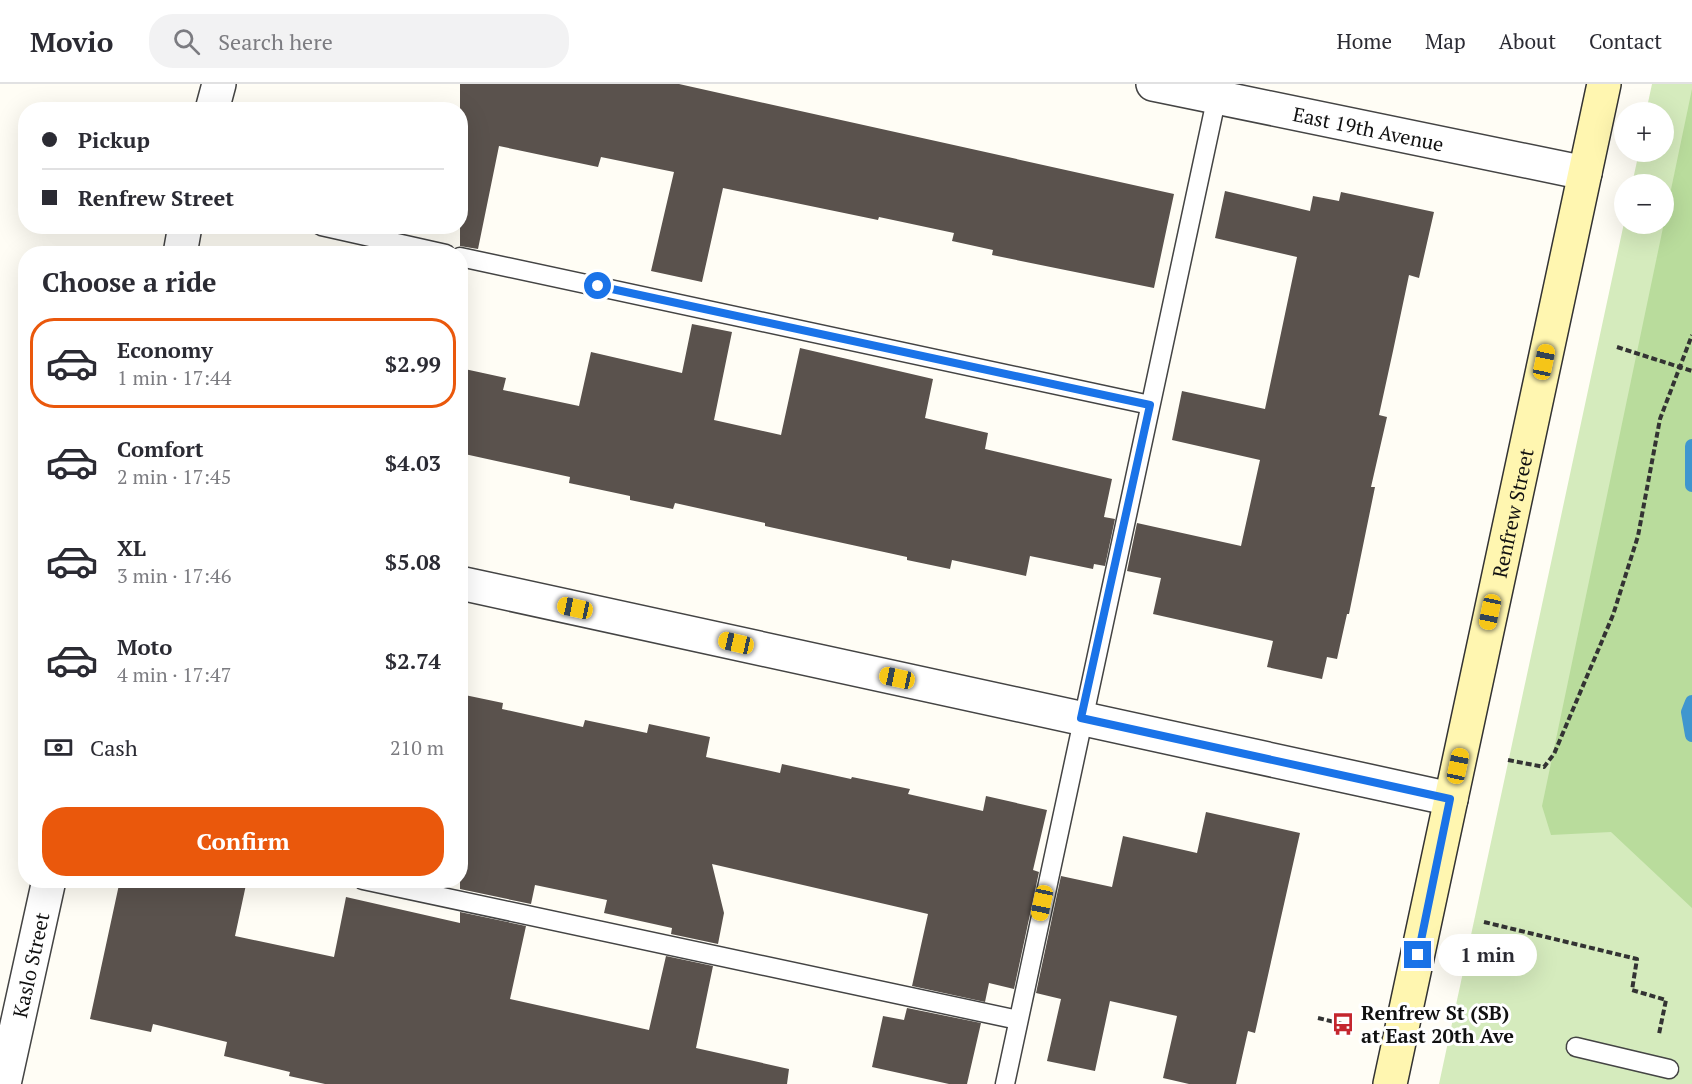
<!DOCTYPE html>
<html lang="en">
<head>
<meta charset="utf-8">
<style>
  :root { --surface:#fff; --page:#f2f2f3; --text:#2b2b33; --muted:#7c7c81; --line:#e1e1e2; --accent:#ea580c }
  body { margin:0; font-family:"PT Serif",serif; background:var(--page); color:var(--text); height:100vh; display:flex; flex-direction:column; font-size:22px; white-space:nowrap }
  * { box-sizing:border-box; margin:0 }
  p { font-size:20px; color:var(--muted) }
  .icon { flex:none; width:33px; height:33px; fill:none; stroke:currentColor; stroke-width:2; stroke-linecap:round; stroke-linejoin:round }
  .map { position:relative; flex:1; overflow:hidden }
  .sheet { position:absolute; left:18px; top:162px; width:450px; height:642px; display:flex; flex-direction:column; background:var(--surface); border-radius:24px; box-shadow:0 6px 24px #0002 }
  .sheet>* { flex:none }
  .banner { position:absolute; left:18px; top:18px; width:450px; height:132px; border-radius:24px; box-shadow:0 6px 24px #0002; display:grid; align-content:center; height:132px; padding:0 24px; background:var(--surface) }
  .fabs { position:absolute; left:1614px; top:18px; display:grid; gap:12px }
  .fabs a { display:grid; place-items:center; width:60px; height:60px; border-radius:50%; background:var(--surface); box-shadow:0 6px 24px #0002; font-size:30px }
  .end { position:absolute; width:27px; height:27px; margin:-14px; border:8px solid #1a73e8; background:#fff; box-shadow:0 0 0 3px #fff }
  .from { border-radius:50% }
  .bubble { position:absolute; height:42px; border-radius:21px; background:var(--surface); box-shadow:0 6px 24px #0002; font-size:20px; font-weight:600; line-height:42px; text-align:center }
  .car { position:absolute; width:18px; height:36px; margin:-18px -9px; border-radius:8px; box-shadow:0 0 4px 2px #0007; background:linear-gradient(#f5c518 24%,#345 0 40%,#f5c518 0 76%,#345 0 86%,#f5c518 0) }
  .banner b { display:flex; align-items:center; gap:21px; height:57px; font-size:22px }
  .banner b+b { border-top:2px solid var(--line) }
  .banner i { width:15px; height:15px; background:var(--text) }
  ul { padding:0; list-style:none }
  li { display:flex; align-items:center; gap:18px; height:90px; margin:0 12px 9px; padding:0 12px; border:3px solid transparent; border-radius:24px }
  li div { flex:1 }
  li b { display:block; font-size:22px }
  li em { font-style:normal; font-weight:600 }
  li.on { border-color:var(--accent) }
  li>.icon { width:54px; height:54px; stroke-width:1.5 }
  h2 { padding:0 24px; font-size:27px; line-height:72px }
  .pay { display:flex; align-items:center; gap:15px; height:66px; padding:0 24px; font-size:22px }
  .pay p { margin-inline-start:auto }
  .button { display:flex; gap:12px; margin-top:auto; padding:12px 24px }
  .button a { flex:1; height:69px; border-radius:24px; background:var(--accent); color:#fff; font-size:24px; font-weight:600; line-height:69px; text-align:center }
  header { display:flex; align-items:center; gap:36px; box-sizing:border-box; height:84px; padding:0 30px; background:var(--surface); border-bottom:2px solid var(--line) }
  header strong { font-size:28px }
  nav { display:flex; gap:33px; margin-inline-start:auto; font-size:21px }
  .search { width:420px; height:54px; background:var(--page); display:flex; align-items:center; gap:15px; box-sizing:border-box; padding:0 21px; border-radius:24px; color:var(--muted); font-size:22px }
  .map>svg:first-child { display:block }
</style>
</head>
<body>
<header>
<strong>Movio</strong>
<div class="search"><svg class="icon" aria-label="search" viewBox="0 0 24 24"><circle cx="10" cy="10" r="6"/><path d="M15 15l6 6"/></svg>Search here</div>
<nav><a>Home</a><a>Map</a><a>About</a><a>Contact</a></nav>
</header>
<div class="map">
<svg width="1692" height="1000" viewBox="0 0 1692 1000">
  <rect width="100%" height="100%" fill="#fffdf5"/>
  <path fill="#d5ebbd" d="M 1652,0 L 1692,0 L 1692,1000 L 1439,1000 L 1624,139 L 1664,140 L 1664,100 L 1632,100 L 1639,68 L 1664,68 L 1664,28 L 1646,28 Z"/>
  <path fill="#b9dc9c" d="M 1692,5 L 1692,824 L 1611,748 L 1551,751 L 1542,722 Z"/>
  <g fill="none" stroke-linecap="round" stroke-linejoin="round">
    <g stroke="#3f96cf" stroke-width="14">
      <path d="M 1692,362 L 1692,401"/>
      <path d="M 1692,618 L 1688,628 L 1692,651"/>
    </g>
  </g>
  <g fill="#5a524d">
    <path d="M 460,0 L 679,0 L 1174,110 L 1154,204 L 992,171 L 993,166 L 952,157 L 954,149 L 879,133 L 878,136 L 723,104 L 702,198 L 651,187 L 674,88 L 601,73 L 598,83 L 499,62 L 478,165 L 460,162 Z"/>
    <path d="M 1225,107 L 1310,127 L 1313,112 L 1339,117 L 1341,108 L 1434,128 L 1419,194 L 1409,191 L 1393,267 L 1379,331 L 1387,333 L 1371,403 L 1375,403 L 1349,530 L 1347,530 L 1337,575 L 1327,573 L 1322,595 L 1267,583 L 1273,557 L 1153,530 L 1161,494 L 1127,487 L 1137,439 L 1241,462 L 1260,376 L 1172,356 L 1182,307 L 1265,325 L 1297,173 L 1215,154 Z"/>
    <path d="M 692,240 L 732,248 L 714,336 L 781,351 L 800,264 L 933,295 L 925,334 L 988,349 L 985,365 L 1112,395 L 1104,433 L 1115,435 L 1105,482 L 1094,480 L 1093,485 L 1030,472 L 1026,492 L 952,476 L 950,485 L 907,476 L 907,473 L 765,442 L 765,439 L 675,419 L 673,425 L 630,416 L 630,412 L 569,399 L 570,393 L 460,369 L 460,284 L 506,294 L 503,306 L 579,322 L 591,268 L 682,289 Z"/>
    <path d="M 460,610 L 503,619 L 502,625 L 583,643 L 585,636 L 647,649 L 649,640 L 710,653 L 706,673 L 780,689 L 782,680 L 851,695 L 852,693 L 910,705 L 908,710 L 983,727 L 986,712 L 1047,726 L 1033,786 L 1039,788 L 1014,905 L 989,899 L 985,918 L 912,902 L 928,830 L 712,780 L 724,829 L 718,860 L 671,850 L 672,844 L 604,829 L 607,816 L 535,801 L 531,820 L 460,805 Z"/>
    <path d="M 1206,728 L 1300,749 L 1255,949 L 1248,947 L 1236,1000 L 1189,1000 L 1163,994 L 1177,932 L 1110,917 L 1095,987 L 1047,977 L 1061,915 L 1036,909 L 1061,792 L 1112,803 L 1123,752 L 1197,769 Z"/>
    <path d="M 120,796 L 247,796 L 235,852 L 334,873 L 346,813 L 460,839 L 460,828 L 526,842 L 510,915 L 649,946 L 666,872 L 713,882 L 696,964 L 789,985 L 787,1000 L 325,1000 L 289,992 L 290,988 L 224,972 L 227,958 L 153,940 L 151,948 L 90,935 Z"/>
    <path d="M 907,924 L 981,939 L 967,1000 L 949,1000 L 872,983 L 883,932 L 904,936 Z"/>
  </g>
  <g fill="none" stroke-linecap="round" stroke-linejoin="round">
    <g stroke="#444" stroke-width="21">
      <g id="lane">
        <path d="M 321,142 L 446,170"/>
        <path d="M 460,173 L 1150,321"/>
        <path d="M 363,796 L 1018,936"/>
        <path d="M 1576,963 L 1669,985"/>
        <path d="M 1005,1000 L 1218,7"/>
      </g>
    </g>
    <g stroke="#444" stroke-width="36">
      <g id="street">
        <path id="s1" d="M 1153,0 L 1585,89"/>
        <path d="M 212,26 L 219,0"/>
        <path d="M 180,170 L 185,142"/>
        <path d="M 460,499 L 1451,715"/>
        <path id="s2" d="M 4,1000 L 49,796"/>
      </g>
    </g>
    <g stroke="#333" stroke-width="36">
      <g id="secondary">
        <path id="s3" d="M 1390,1000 L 1604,0"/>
      </g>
    </g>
    <g stroke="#333" stroke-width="4" stroke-dasharray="6 3" stroke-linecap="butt">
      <path d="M 1617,263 L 1692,287"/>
      <path d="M 1508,676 L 1544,683 L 1554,670 L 1613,531 L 1638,452 L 1660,335 L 1692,251"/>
      <path d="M 1484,838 L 1637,875 L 1632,906 L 1666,916 L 1659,950"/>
      <path d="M 1318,934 L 1343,940"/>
    </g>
    <use href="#lane" stroke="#fff" stroke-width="18"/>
    <use href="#street" stroke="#fff" stroke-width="33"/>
    <use href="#secondary" stroke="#fff6b0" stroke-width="33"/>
  </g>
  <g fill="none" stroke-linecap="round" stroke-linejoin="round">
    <path stroke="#1a73e8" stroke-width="8" d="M 598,202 L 1150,321 L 1081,634 L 1450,715 L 1418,871"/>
  </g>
  <defs>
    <g id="bus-bare" transform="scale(1.8)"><path d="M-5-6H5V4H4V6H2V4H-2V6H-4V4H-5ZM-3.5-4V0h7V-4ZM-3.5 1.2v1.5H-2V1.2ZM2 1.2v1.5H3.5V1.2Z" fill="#c4262e" stroke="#fff" stroke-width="2.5" paint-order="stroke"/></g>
  </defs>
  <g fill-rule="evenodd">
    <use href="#bus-bare" x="1343" y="940"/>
  </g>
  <g text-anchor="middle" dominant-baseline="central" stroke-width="6" stroke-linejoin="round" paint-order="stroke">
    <g font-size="20" fill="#111" stroke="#fff">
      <text stroke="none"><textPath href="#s1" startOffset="220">East 19th Avenue</textPath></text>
      <text stroke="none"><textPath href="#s3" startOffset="584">Renfrew Street</textPath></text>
      <text stroke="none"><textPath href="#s2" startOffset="122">Kaslo Street</textPath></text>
    </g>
    <g font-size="20" font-weight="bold" fill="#111" stroke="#fff" text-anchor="start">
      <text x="1361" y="928">Renfrew St (SB)<tspan x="1361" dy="23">at East 20th Ave</tspan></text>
    </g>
  </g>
</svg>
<div class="fabs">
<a>+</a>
<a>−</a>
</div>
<i class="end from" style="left:598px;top:202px"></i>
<i class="end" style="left:1418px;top:871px"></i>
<div class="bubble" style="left:1438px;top:850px;width:99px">1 min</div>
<i class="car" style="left:1544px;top:278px;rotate:12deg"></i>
<i class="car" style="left:575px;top:524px;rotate:282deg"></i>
<i class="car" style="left:1490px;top:528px;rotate:192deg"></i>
<i class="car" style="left:736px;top:559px;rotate:283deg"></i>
<i class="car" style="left:897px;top:594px;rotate:282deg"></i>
<i class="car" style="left:1458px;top:682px;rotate:12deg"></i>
<i class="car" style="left:1042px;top:819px;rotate:192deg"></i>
<div class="banner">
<b><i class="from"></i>Pickup</b>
<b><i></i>Renfrew Street</b>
</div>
<section class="sheet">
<h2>Choose a ride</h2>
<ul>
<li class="on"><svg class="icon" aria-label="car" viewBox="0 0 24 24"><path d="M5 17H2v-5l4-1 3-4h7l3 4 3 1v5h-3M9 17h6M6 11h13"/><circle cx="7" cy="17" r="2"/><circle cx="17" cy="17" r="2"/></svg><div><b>Economy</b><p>1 min · 17:44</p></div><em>$2.99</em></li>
<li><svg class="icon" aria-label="car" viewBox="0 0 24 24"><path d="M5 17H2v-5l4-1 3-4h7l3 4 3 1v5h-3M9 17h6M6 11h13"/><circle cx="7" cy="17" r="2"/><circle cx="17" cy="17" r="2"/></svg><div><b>Comfort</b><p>2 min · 17:45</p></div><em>$4.03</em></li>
<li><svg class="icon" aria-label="car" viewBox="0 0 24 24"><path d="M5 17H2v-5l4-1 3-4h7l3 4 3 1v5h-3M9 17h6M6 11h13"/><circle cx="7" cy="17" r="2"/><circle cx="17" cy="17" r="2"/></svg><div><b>XL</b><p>3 min · 17:46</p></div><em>$5.08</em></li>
<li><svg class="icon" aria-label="car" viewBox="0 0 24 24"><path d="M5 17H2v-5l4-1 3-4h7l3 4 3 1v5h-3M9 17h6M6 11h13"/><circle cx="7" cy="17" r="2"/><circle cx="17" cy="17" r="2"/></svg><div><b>Moto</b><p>4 min · 17:47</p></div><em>$2.74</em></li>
</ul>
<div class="pay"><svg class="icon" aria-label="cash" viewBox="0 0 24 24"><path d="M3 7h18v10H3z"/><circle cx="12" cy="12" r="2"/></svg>Cash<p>210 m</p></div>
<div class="button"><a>Confirm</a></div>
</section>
</div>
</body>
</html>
